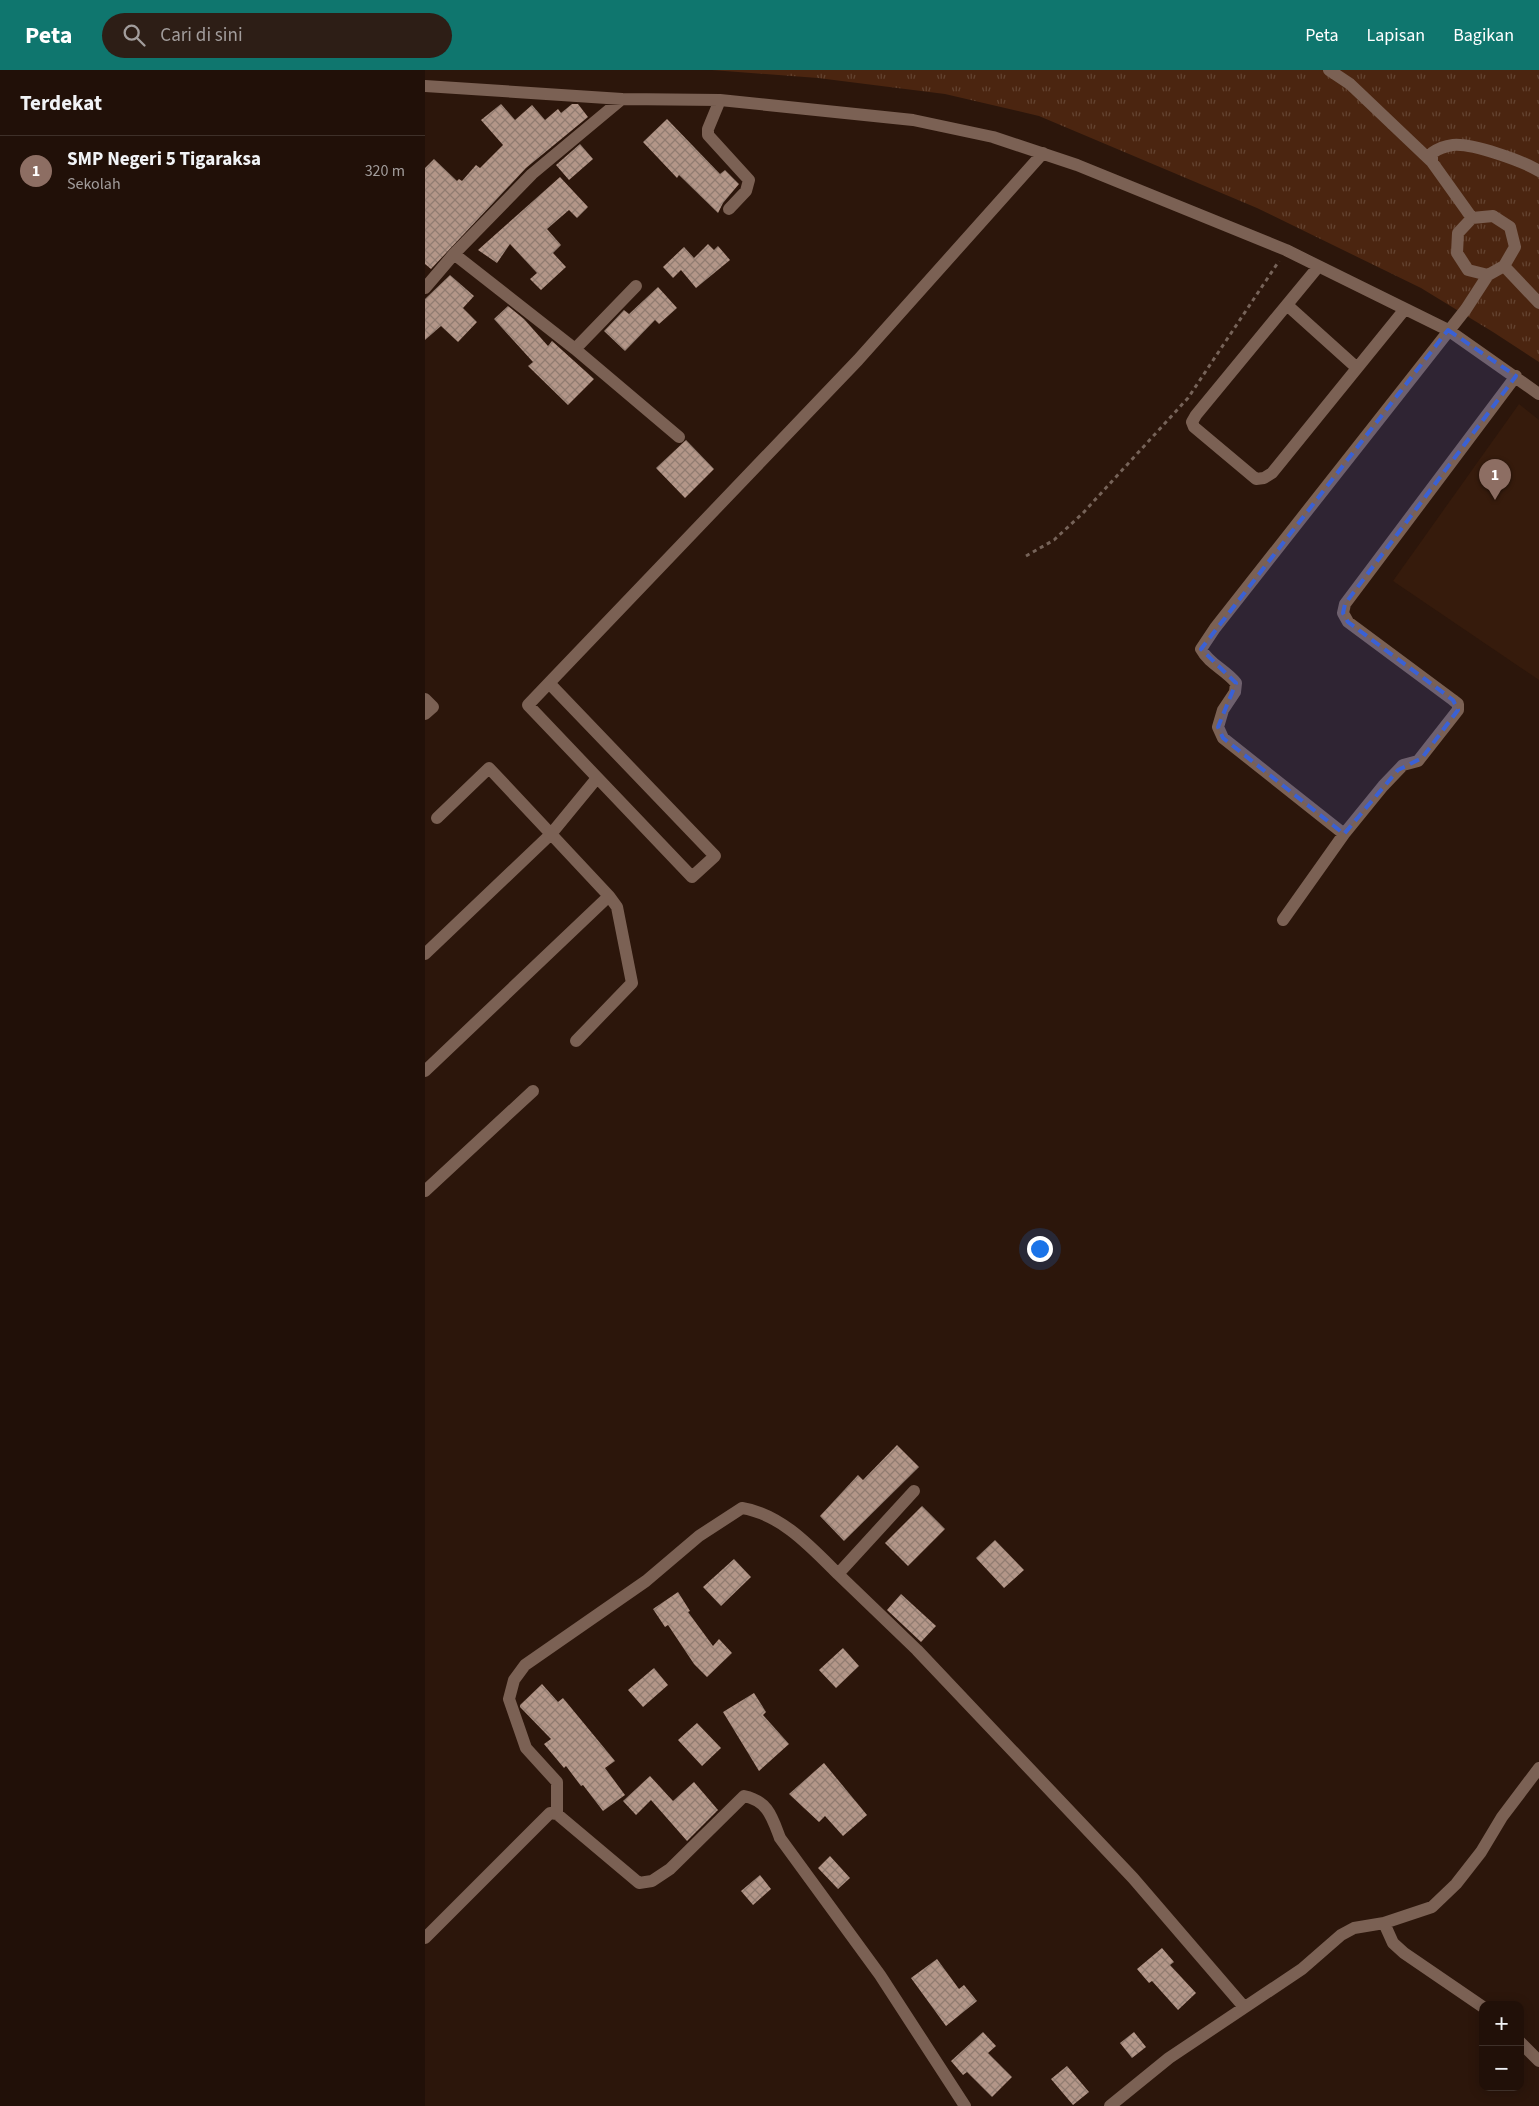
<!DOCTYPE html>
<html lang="id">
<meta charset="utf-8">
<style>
body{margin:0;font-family:"Source Sans 3",sans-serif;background:#2d1e16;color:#f1f3f6}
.controls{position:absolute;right:15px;bottom:15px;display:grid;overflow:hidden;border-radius:10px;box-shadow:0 2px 12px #0003}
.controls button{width:45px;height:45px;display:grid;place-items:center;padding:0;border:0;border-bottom:1px solid #3e3029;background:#211008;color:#f1f3f6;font:25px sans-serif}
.you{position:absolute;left:614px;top:1178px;width:18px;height:18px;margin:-12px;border:4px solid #fff;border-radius:50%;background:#1a73e8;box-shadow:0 0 0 8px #1a73e833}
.badge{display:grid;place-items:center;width:32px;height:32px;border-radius:50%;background:#0f766e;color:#fff;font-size:16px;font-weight:700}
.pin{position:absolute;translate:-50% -41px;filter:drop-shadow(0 1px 2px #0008)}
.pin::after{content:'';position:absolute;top:26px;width:18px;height:15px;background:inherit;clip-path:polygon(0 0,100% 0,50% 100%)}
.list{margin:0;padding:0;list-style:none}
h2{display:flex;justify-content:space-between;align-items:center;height:65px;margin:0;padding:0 20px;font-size:21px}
h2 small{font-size:16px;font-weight:400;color:#a29d9c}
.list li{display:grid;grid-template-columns:32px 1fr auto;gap:15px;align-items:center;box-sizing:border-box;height:70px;padding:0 20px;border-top:1px solid #3e3029}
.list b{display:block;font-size:19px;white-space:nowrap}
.list p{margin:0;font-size:16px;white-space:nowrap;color:#a29d9c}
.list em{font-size:16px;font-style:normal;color:#a29d9c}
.icon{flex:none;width:28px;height:28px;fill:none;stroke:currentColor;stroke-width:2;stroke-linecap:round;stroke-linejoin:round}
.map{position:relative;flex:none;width:1114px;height:2036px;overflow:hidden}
header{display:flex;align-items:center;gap:30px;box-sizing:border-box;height:70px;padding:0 25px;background:#0f766e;color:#fff}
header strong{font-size:24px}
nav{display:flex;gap:28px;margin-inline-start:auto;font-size:18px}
.search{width:350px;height:45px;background:#2d1e16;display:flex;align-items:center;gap:12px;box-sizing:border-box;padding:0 18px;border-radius:28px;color:#a29d9c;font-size:19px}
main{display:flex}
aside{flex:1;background:#211008}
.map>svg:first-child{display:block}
</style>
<header>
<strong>Peta</strong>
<div class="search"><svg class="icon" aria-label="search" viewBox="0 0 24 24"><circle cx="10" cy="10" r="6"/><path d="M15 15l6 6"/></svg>Cari di sini</div>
<nav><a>Peta</a><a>Lapisan</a><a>Bagikan</a></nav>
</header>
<main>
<aside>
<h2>Terdekat<small></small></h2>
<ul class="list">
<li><span class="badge" style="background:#8d6e63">1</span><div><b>SMP Negeri 5 Tigaraksa</b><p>Sekolah</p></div><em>320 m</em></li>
</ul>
</aside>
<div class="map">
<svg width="1114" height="2036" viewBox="0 0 1114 2036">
<defs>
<pattern id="grass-tufts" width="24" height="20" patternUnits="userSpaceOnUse" patternTransform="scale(1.25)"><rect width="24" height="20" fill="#4b2510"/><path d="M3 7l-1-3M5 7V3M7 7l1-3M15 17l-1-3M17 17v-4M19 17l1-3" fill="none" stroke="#644431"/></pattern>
<pattern id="building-cross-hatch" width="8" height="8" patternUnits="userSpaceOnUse" patternTransform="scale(1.25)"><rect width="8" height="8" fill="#b39688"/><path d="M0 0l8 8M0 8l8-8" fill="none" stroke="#917c71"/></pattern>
</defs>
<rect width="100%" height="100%" fill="#2c160b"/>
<path fill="#361b0c" d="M1094,334l20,16v260l-146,-99z"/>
<path fill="url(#grass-tufts)" d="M287,0h827v292l-46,-30 -72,-44 -164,-80 -218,-92 -94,-22 -127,-16z"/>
<path fill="url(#building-cross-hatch)" d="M76,34l14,16 17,-15 13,15 13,-11 3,4 11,-9h6l10,13 -62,51 -95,101 -6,-5v-96l9,-9 23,22 2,-2 3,2 14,-16 4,3 23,-23 -22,-25z
M242,49l53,55 5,-4 14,14 -16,19 -5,10 -39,-38 -2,3 -34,-36z
M155,74l13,15 -24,21 -13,-15z
M135,107l28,30 -11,11 -8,-8 -22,19 14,16 -8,8 13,14 -25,23 -11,-11 7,-6 -27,-29 -13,19 -19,-13z
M283,174l6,6 4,-4 12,14 -34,28 -15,-18 -8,8 -10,-11 21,-20 10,11z
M25,205l24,21 -11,12 14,14 -19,20 -17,-16 -16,14v-41z
M233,217l19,21 -18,16 -4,-4 -30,31 -21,-20 20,-21 5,4z
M83,236l16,13 24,27 4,-5 42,38 -26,26 -40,-39 5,-4 -39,-43z
M261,370l28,29 -29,29 -29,-30z
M472,1375l22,22 -75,74 -24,-25 38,-41 5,5z
M497,1436l23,23 -37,37 -23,-23z
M570,1470l29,30 -20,18 -28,-30z
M309,1489l17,18 -30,29 -18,-19z
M253,1522l12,19 -2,1 25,34 6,-7 13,14 -25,24 -13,-13 -26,-39 -3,2 -12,-18z
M476,1524l35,32 -15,16 -34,-32z
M418,1578l16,18 -23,22 -17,-18z
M229,1598l14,17 -25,22 -15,-17z
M117,1614l16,18 5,-4 52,63 -10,7 20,27 -22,16 -20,-26 -2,1 -15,-20 -2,2 -20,-24 7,-5 -31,-32v-2z
M329,1623l12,19 -3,3 26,29 -30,27 -36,-59z
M272,1653l24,25 -19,18 -24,-26z
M399,1693l43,52 -24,21 -18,-20 -6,6 -30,-28z
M225,1706l23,25 21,-19 24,28 -31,31 -36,-41 -15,15 -13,-14z
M405,1786l20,22 -12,11 -20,-21z
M335,1805l11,14 -18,16 -12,-14z
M737,1878l12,14 -4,3 26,28 -18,17 -26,-29 -3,2 -12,-14z
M512,1889l22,30 5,-4 13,16 -31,25 -35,-48z
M558,1962l13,14 -8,7 24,24 -20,20 -25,-25 -4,3 -12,-14z
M709,1962l12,15 -14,11 -12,-15z
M642,1996l22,26 -16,13 -22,-26z"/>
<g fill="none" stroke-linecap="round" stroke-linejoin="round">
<path stroke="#766359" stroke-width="3" stroke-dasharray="4 4" stroke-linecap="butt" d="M601,486l28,-16 29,-27 105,-115 91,-137"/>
<path stroke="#7b6154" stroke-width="12" d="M904,0l21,14 82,78
M0,16l197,13 98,1 193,20 80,17 84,28 209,85 162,80 91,64
M295,30l-12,29v6l41,45 -3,11 -17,18
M1068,146l17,11 5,20 -11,19 -16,9 -20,-5 -11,-17 1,-20 14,-15z
M1047,148l-40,-56v-9c7,-5 13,-7 21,-8 19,-2 70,16 86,26
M29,184l121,95 104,88
M1079,196l35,37
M893,197l-122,148 -4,7 2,5 62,52 8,-1 8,-5 133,-164
M0,218l29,-34 78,-80 90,-75
M862,235l70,63
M150,279l61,-63
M124,613l309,-323 185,-207
M124,613l166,173 -23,21 -164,-172z
M0,629l8,8 -8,7
M919,764l-121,-96 -5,-11 5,-17 12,-18 1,-9c-10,-13 -27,-19 -35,-34l14,-21 251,-319 22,-34
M858,850l61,-86 39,-48 20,-21 15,-4 40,-51v-6l-5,-4 -105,-78 -5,-9 2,-9 171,-228
M0,884l126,-120 -62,-66 -52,50
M151,971l56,-58 -15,-76 -8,-11
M0,1001l184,-175 -58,-62 46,-56
M0,1121l108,-100
M489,1421l-76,83 79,76 216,228 111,129
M132,1744v-32l-31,-34 -17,-49 5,-19 11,-15 121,-84 53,-45 43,-28c39,6 69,39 96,66
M959,1853l9,20 11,10 79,54
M0,1868l125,-125 7,1 82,69 13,-2 18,-12 74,-73c24,5 28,21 36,42l100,137 85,131
M1095,1972l19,19
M685,2036l59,-48 133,-89 39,-34 13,-7 30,-5 48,-16 24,-23 25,-32 21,-35 37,-49"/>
</g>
<path fill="#3a61d5" fill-opacity="0.2" stroke="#3a61d5" stroke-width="4" stroke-dasharray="10 6" stroke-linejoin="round" d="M1023,260l68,46 -171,228 -2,9 5,9 105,78 5,10 -36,48 -24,12 -54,64 -121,-96 -5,-11 18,-44 -35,-34z"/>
</svg>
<div class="controls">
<button>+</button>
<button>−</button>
</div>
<div class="you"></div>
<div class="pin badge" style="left:1070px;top:430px;background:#8d6e63">1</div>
</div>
</main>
